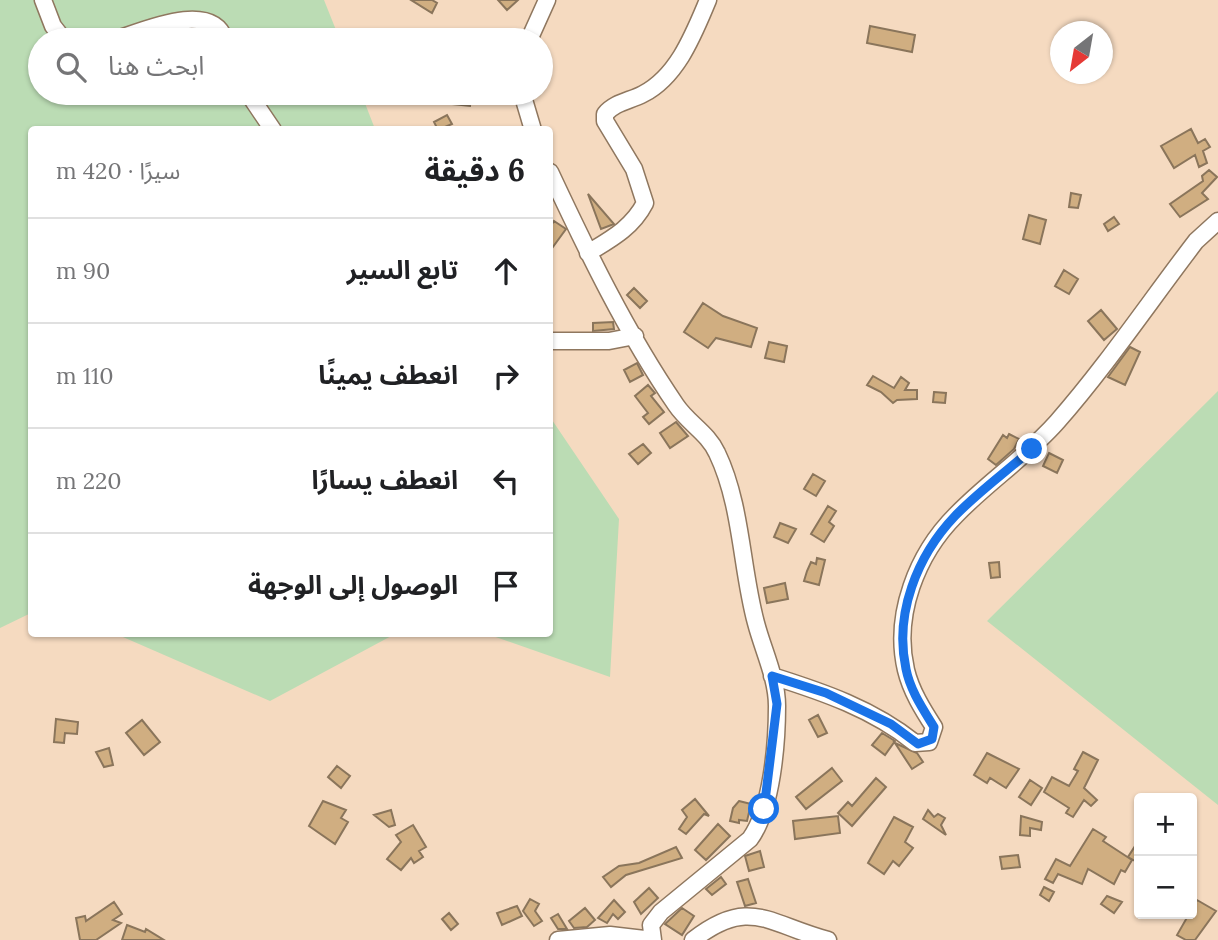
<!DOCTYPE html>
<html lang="ar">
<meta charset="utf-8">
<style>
body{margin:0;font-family:Lora,"Noto Sans Arabic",serif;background:#f2f2f2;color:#202124;direction:rtl}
.controls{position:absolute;right:21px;bottom:21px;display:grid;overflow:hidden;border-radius:7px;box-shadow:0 2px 5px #0004}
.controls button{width:63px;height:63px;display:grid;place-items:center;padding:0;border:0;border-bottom:2px solid #e0e0e0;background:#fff;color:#202124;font:35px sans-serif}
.compass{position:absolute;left:1050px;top:21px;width:63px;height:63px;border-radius:50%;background:#fff;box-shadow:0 2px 5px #0004;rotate:211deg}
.stop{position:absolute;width:21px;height:21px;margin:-16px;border:5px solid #1a73e8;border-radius:50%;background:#fff}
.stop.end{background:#1a73e8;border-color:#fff;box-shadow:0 2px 7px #0008}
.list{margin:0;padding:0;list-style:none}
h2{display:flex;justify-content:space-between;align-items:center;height:91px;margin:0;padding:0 28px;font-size:30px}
h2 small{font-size:23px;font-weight:400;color:#757577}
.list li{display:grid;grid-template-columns:46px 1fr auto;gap:21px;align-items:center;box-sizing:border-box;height:105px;padding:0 28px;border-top:2px solid #e0e0e0}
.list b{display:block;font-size:26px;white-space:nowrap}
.list em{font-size:23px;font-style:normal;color:#757577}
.icon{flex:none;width:38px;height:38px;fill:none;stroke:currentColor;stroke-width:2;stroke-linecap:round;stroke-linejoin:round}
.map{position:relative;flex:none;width:1218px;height:940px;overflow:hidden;direction:ltr}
.search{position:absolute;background:#fff;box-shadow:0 2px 5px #0004;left:28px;top:28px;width:525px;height:77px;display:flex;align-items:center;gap:18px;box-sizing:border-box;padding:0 24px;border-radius:38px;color:#757577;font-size:26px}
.panel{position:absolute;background:#fff;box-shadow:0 2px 5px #0004;left:28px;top:126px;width:525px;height:511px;border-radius:7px;direction:rtl}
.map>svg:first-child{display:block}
</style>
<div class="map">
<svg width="1218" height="940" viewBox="0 0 1218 940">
<rect width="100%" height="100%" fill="#f5dac0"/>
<path fill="#bbdcb4" d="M0,0h324l16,40h-300v53h321l14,36 -343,1 -1,483 -31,15z
M1218,391v414l-231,-184z
M550,417l69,102 -9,158 -123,-43h63z
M116,634h279l-125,67z"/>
<path fill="#d0ae81" stroke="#8a755b" stroke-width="2" d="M411,0h21l5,3 -5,10z
M498,0h20l-11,10z
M870,26l45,9 -3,17 -45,-9z
M454,93h17l-1,13 -17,-2z
M447,115l5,9 -14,6 -4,-8z
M1191,129l7,14 7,-4 5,8 -7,4 4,12 -8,4 -4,-12 -21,13 -13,-22z
M1209,170l8,7 -15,16 6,6 -28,18 -10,-13 33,-23 -1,-5z
M1071,193l10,2 -3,13 -9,-1z
M588,194l26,30 -13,5z
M1029,215l17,5 -6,24 -17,-5z
M1114,217l5,7 -11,7 -4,-7z
M554,221l12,8 -16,22v-24z
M1064,270l14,9 -9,15 -14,-8z
M634,288l13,13 -7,7 -13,-13z
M703,303l20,13 34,12 -6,19 -35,-9 -8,10 -24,-16z
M1101,310l16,19 -13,11 -16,-19z
M613,322l1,7 -21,2v-8z
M769,342l18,4 -3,16 -19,-4z
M1130,347l10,5 -15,33 -17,-8z
M637,363l6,12 -13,7 -6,-12z
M873,376l21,12 7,-11 8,6 -4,7h12v9l-20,1 -4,3 -12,-11 -14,-7z
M648,385l7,8 -4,3 13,16 -15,12 -6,-7 5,-4 -13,-17z
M934,392l12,1 -1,10 -12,-1z
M676,422l12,14 -18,12 -10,-15z
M1009,434l10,5 -5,10 -18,16 -8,-6 15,-24 4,3z
M643,444l8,9 -13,11 -9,-10z
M1049,453l14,7 -6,13 -14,-7z
M813,474l12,7 -9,15 -12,-7z
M828,506l8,5 -7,11 5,4 -10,16 -13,-8z
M780,523l16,6 -8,14 -14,-6z
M817,558l8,2 -6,25 -15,-4 3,-10 4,-9 5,2z
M999,562l1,15 -9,1 -2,-15z
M785,583l3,16 -21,4 -3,-15z
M818,715l9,18 -9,4 -9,-17z
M56,719l22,3 -1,12 -12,-1 -1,10 -10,-1z
M142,720l18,22 -16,13 -18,-22z
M882,733l13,8 -10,14 -13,-10z
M895,743l22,10 6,9 -11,7z
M109,748l4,17 -9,2 -8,-15z
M1083,752l15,8 -14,28 13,12 -6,6 -7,-6 -11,17 -7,-4 3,-5 -25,-16 8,-15 17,9 9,-15 -4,-2z
M987,753l32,16 -13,19 -16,-10 -3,5 -13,-8z
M337,766l13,10 -9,12 -13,-11z
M832,768l10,13 -36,28 -10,-12z
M876,778l10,9 -34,39 -14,-13 10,-11 4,4z
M1030,780l12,8 -11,17 -12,-8z
M695,799l14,17 -5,-2 -18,20 -7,-5 8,-12 -5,-7z
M323,801l23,9 -5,8 7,4 -13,22 -26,-18z
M739,801l12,3 -4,17 -8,-1v3l-9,-2 3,-13z
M391,810l4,15 -6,2 -15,-12z
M928,810l6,7 4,-3 7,4 -4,7 5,10 -23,-16z
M838,816l2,17 -45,6 -2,-18z
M1021,816l21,6 -1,8 -11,-2v8l-10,-1z
M894,817l19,10 -8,15 8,6 -14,18 -6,-5 -9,13 -16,-11z
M718,824l12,12 -24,24 -11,-10z
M413,825l13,22 -7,4 4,6 -9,6 -3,-5 -10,12 -14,-11 14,-17 -5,-7z
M1093,829l13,8 -3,4 29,19 -7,12 -4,-2 -7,14 -26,-15 -6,15 -24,-10 -5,9 -8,-4 11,-20 14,7z
M1139,840v15l-4,6 -7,-4z
M676,847l6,11 -56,17 -15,12 -8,-10 16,-11 20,-3z
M760,851l4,16 -15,4 -4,-15z
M1018,855l2,12 -18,2 -2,-12z
M721,877l5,7 -14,11 -6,-6z
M748,879l8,24 -11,3 -8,-24z
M1044,887l10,5 -5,9 -9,-6z
M649,888l9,10 -17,16 -7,-12z
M1107,896l15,6 -8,11 -13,-9z
M530,899l9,5 -4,7 7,10 -8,5 -11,-15z
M614,900l11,12 -7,7 -5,-5 -6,9 -9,-5z
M1197,900l19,11 -21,29h-9l-9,-5z
M114,902l8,12 -9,6 8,3 -25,17h-16l-4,-22 9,-2 1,5z
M517,906l5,10 -20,9 -5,-12z
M585,908l10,12 -8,7 -13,1 -5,-7z
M682,908l12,8 -12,19 -17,-11z
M449,913l9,11 -7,6 -9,-11z
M558,914l9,15h-9l-7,-11z
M127,925l18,7 1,-3 18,11h-42z"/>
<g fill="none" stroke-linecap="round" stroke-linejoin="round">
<defs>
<path id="minor" d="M43,0l10,26 11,14
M115,40c30,-10 97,-40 110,0
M529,40l18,-40
M248,93l25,37
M522,93l11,37
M550,172c37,79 76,160 126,233 12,18 32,28 41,48 25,52 24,115 39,170 7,27 21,55 21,83 0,37 -5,103 -27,133l-89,73 -10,13 2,15
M588,253c23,-14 44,-25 57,-50l-11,-34 -29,-48v-7c10,-12 25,-13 38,-20 35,-18 51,-61 65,-94
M550,341h59l26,-5
M772,676c51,16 101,33 143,67l14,-1 5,-15c-11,-17 -23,-36 -28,-57 -13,-55 11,-116 50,-155 32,-33 70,-58 101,-93 50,-57 93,-121 139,-181l22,-20
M558,940l52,-5 43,5
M693,940c56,-44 75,-16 135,0"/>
</defs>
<use href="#minor" stroke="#8f775f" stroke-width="19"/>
<use href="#minor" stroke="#fff" stroke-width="16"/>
</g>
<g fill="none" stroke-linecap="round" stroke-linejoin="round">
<path stroke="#1a73e8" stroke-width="9" d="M764,809l13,-105 -5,-28 54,17 65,31 27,20 14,-5 2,-12c-11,-18 -24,-37 -28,-58 -12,-55 11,-113 49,-153 23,-24 52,-45 77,-67"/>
</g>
</svg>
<div class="controls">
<button>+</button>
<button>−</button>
</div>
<svg class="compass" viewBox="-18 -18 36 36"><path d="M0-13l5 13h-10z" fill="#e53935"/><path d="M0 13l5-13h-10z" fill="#757577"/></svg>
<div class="stop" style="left:764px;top:809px"></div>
<div class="stop end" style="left:1032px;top:449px"></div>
<div class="search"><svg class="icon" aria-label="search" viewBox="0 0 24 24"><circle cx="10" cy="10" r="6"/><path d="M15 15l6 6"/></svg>ابحث هنا</div>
<section class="panel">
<h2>6 دقيقة<small>سيرًا · 420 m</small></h2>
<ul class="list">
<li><svg class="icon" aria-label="ahead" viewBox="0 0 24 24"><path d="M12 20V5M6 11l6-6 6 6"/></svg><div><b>تابع السير</b></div><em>90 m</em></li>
<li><svg class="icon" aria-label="right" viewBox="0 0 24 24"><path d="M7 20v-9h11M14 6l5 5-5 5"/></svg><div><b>انعطف يمينًا</b></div><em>110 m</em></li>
<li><svg class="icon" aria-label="left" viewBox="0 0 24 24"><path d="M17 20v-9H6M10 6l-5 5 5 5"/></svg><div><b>انعطف يسارًا</b></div><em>220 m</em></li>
<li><svg class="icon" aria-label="arrive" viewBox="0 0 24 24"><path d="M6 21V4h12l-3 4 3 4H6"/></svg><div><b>الوصول إلى الوجهة</b></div></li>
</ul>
</section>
</div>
